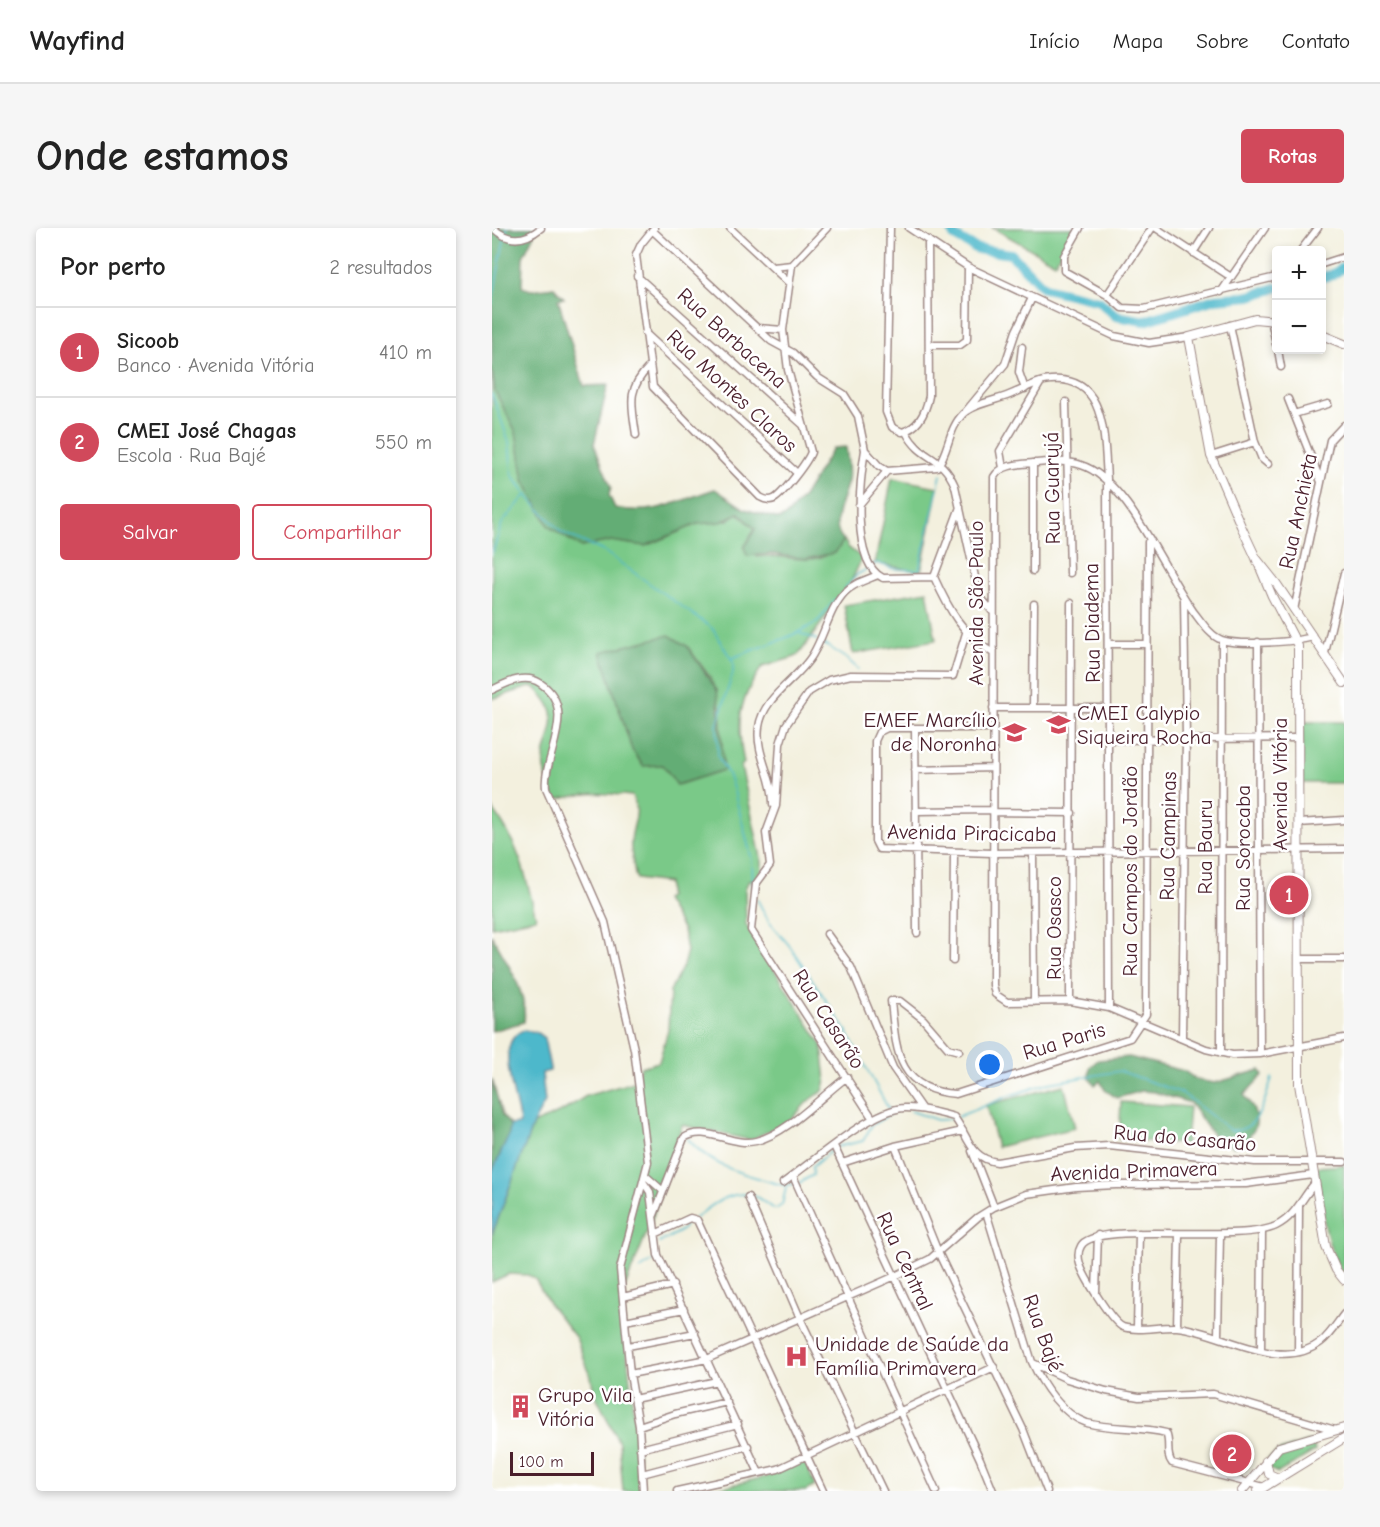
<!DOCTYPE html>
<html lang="pt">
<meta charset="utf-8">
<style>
body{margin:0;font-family:"Comic Neue",sans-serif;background:#f6f6f6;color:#222}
.controls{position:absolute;right:18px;top:18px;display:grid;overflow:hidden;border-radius:6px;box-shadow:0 3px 9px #0003}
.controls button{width:54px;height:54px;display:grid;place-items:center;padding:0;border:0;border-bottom:2px solid #e0e0e0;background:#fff;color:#222;font:30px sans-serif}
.scale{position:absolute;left:18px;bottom:15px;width:84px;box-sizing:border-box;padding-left:6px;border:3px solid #4a1f2b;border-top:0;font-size:16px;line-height:21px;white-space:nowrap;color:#4a1f2b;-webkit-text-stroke:4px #fff;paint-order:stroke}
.you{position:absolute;left:498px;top:837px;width:21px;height:21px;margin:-15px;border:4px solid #fff;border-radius:50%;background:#1a73e8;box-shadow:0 0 0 9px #1a73e833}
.badge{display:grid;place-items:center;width:39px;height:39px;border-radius:50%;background:#d1495b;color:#fff;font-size:20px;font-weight:700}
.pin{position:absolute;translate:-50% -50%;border:3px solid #fff;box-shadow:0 2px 6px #0006}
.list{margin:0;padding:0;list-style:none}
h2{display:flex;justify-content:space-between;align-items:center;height:78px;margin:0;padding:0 24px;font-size:26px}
h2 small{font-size:20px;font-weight:400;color:#767676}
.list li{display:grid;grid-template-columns:39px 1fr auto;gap:18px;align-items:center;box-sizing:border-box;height:90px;padding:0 24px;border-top:2px solid #e0e0e0}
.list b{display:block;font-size:22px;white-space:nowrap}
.list p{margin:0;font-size:20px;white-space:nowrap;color:#767676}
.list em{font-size:20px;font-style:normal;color:#767676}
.actions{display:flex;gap:12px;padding:18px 24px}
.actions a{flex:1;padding:14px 0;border:2px solid #d1495b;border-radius:6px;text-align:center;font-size:21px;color:#d1495b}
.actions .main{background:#d1495b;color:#fff}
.map{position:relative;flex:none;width:852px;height:1263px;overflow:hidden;border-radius:6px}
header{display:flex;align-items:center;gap:36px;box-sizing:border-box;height:84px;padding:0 30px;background:#fff;border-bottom:2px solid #e0e0e0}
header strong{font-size:28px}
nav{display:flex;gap:33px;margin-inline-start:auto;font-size:21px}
.intro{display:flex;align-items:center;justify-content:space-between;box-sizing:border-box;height:144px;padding:0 36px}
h1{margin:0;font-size:42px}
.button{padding:15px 27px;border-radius:6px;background:#d1495b;color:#fff;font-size:21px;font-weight:700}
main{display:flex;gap:36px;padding:0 36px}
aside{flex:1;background:#fff;border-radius:6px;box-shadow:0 3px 9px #0003}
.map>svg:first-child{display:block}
</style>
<header>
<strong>Wayfind</strong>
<nav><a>Início</a><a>Mapa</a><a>Sobre</a><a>Contato</a></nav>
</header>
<div class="intro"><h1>Onde estamos</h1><a class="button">Rotas</a></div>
<main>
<aside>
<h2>Por perto<small>2 resultados</small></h2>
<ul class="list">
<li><span class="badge">1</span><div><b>Sicoob</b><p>Banco · Avenida Vitória</p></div><em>410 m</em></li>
<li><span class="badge">2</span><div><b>CMEI José Chagas</b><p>Escola · Rua Bajé</p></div><em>550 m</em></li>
</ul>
<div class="actions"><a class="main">Salvar</a><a>Compartilhar</a></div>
</aside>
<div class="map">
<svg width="852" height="1263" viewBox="0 0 852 1263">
<rect width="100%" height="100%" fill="#fff"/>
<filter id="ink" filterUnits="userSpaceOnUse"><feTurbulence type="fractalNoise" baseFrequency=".0167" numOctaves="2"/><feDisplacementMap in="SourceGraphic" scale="12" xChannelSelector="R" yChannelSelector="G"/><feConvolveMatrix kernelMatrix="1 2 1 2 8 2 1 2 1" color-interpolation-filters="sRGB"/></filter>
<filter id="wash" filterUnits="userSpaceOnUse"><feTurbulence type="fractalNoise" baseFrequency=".008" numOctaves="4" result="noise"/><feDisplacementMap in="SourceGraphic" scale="24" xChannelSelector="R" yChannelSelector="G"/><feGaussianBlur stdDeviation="1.35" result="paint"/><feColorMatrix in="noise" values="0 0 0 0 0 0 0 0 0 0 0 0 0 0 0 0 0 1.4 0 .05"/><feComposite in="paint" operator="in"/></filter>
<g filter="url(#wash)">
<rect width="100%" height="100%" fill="#f3f0de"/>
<path fill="#7ac988" stroke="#62745a" stroke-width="1.5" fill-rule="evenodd" d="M501,0h81l-19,35z
M0,140l3,23 21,41 8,48 25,47 32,20 30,-6 34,5 52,-22 31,-4 10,-7 17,16 1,28c33,-5 65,16 88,-17l4,7 14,11 -11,24 -51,71 -5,4 -33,10c-24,35 -26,55 -18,96l-3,3 21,96v9l-5,9h-8l-4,9 1,36 76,120 4,36 -3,10 -16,11 -17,19 -40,19 -68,-15 -31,97 -30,75 21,194h-19l-4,-48 -25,-51 -3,-15 -15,-39 -26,-33 -15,-26 -7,-4 -19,-1 -17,8v-47l41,-111 30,-13 23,-15 48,-14 7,-15 18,-5 9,-32 2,-39 13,-25 4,-15 -4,-21 -18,-30 3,-4v-13l-31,-4 -2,-4c-1,-11 -5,-22 -4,-33 1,-19 11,-28 1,-46 -33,-4 -45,-4 -76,4 -8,-10 -14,-37 -11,-49 9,-31 15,-41 -12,-65l-41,13zM195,418l23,31 10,29 3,64 -60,-5 -29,-15z
M400,250l46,9 -17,85 -46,-9z
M435,363l9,49 -83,14 -9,-49z
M810,494h42v61h-42z
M0,580c27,36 34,67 44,110l-44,9z
M572,857l11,43 -78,19 -11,-42z
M629,874l68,5 -3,37 -67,-5z
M852,937v112c-21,-34 -22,-72 -27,-110z
M818,1213l4,5 1,5 -37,22 -9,-4 -1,-10 9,-7z
M313,1233l10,25 -10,5h-99l59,-14z"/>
<path fill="#63ad74" stroke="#566650" stroke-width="1.5" d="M0,0h45l-14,29 -1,30 9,3 23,-3 10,11 -6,1 26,87 24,-1 -14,59 17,43 -2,8 6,13c43,8 61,-7 100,-19l30,20 34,10 7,-3 17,-19 30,-49 13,-1c1,10 4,24 2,34 -4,17 -20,45 -4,59l-9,13 -29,6 -33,-5 -26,2 -3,-9 11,-18 -16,-16 -18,9 -24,2 -52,22 -34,-5 -30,6 -32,-20 -25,-47 -8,-48 -21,-41 -3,-23z
M177,407l18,11 30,44 7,80 -47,15 -14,-20 -20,1 -11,-16 -31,-98z
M0,708c14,25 36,56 32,86l-32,9z
M637,829l55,14 13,9 18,3 45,-13 3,5 -19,20c18,22 17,38 -10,52l-20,-10 -24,-34 -36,-11 -12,-1 -25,7 -12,-8 -5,-9 -5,4 -6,-8 1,-10 8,-7z
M0,851l10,36 8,10 -1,10 -17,37z"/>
<path fill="#4eb8cb" stroke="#4c6c7b" stroke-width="1.5" d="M32,802l12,2 8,6 6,30v3l-8,2 3,29 -12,22 -41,111v-63l17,-37 1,-10 10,-1c-3,-25 -28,-83 4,-94z"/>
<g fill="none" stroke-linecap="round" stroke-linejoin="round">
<path stroke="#4eb8cb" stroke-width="1.5" d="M13,7l2,-7
M0,76l12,-64
M0,166l17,48 3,33 20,26 29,31 44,20 107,76 21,34v10l-16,53 1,32 10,17 6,17 18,69 1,29
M0,327l10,-32 24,-28
M381,337l4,-2 17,6 25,1 22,-95
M353,360l13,-14 11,-6
M307,405l18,7
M329,414l25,16 12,11
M240,430c27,-11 58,-19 83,-35 10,-6 12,-18 22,-25
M265,671l12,23 20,23 57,85 43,80
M419,883l26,9 16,-1
M465,889l54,-22 38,-12 71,-12 62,22 48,37c29,4 35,-32 42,-52
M196,911c20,23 41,31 70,39 14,4 22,9 36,6
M344,919l27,-6 9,-16 18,-11
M307,955l14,-8 -1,-8 20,-17
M203,990c17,-13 38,-31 61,-21 7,3 12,10 20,12l6,-4 4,-17
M167,1015l23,-13 4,-7
M147,1042l18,-12"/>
<path stroke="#4eb8cb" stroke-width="10" d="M459,0l3,8 23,13 34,5 33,34 55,13 17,15 29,5 70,-22 35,-3 26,-8
M830,49l10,-2 12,-8"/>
</g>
</g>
<g filter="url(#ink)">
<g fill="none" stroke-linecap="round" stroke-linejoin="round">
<defs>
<path id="minor" d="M1,0c16,15 32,13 48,0
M162,0l-13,16 -5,11 17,132 107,110c5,3 9,4 14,2 9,-5 34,-38 37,-47l-23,-82 -5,-40 9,-65 35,-37
M238,0l59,55
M398,0l-4,184 6,15 10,5c17,-4 24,-21 27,-36l-1,-156
M417,0l59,39 146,69 35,7 40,-6
M588,0l-16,28v15l43,24 15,13 22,1 132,-32
M664,0l75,49
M160,2l119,111 22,12 24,24 27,17 14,22 7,34 14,16 8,5 50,-4c12,-15 11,-38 26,-53 11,-11 37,-14 51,-21 10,-4 20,-10 30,-12 63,-11 60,55 63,98l2,529
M809,22l17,-22
M701,25l16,-25
M830,36l22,-7
M281,39l19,-2
M145,48l166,149
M729,64l44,-64
M615,67l45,-67
M779,91l5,25
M738,97l25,117 7,17 6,5
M266,100l25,2
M153,105l152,140
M437,117h31l7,-5 1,-73
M530,119l-3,25 6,17
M786,122l3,17
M796,171l33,83
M574,174l4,171
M474,183l39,-47 11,-33 16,-33
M802,186l34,-10
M414,204c16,30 35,21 49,54l22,100 4,12 12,14
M144,207c-4,-30 -10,-45 13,-68
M373,222c-5,30 -15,112 18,128l51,-1
M719,228l44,-14
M511,240l-3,-17 41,-69
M367,277l28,-34
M541,343v-108
M442,349c15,33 28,57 59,76
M442,349l26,-70
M802,382l36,-170 14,-15
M821,409c-18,5 -73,9 -91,3 -12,-4 -21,-19 -29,-29 -29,-40 -66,-132 -112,-146 -14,-5 -32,-3 -46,-2 -14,1 -34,1 -41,14l-1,508 2,9 12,8 63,-1 39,7 97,41 26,6 28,-1 84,-16
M766,414l2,412
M617,416h38
M833,425l19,-80
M0,462c14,-7 33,-17 48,-7 40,26 2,75 6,105l59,134 29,127 14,113 -28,107 10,105 9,52 4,65
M501,480h116
M541,480l1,-104
M423,500l2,205
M501,500h-106l-8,4 -4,9v100l4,8 113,4 352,-4
M618,512l188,-2
M423,542l78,-2
M281,576c1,-26 -18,-50 -14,-77 4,-31 40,-48 54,-73 12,-20 16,-45 32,-62 9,-9 21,-12 33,-17
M424,583l77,-1
M501,584l79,1
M807,595l45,-3
M541,625l1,149
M335,706l24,33 42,101 28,40
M807,731h45
M461,733l1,-108
M578,773l1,-398
M690,809l4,-298 -2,-141
M467,823l-11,-3 -25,-29 -23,-18h-9c5,48 5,89 65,93l174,-56 16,-24 2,-472
M729,825l1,-413
M381,891l-122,-189 5,-46 14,-19 -4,-32 10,-27 4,-62 6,-19 23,-33 20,-12 22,-5 102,1 13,-43
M342,918l146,313 13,32
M403,918l43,106 85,177 24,62
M480,923l22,56
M350,935l53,-17 68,-15
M154,948l17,15
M301,948l143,315
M152,955l6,9 8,63 101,218
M291,955c28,-20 89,-74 121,-75 17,-1 34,5 50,9 14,18 16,42 43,45l78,-14 34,-2 146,16h89
M823,955c-13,15 -20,34 -39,43 -38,18 -181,-6 -195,20 -3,5 -3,12 -1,18 3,11 32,59 43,63 16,5 37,-1 54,0 45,4 102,47 144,15 9,-7 16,-19 23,-28
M256,969l52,121 83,173
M494,984l46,150c10,22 30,53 55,61 25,7 53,3 79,10 5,10 -1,21 6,30l92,24
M162,987l30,-77c21,-14 48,9 72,3 32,-8 63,-43 91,-64
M163,1006l35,-16 7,2 126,271
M604,1064l2,-57
M131,1069l50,-12
M133,1093l59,-12
M685,1099l2,-93
M645,1100l2,-95
M726,1108l2,-101
M136,1118l67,-13
M769,1122l1,-119
M806,1124l1,-146
M541,1135l34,16 39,12 33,6 74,-3 122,36
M138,1146l77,-15 186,-82 37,-18 48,-42 16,-10 32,-13 50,-7 40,-2 130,-1 67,-9
M142,1171l83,-18
M147,1198l36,-12 52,-12
M148,1221l98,-25
M150,1246l106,-28
M185,1263l101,-22 216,-102"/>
<path id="tertiary" d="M784,93l-21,-2 -66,18 22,119 30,70 15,32 20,25 68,100
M830,107l22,9
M764,330l16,38 26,50 1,438 27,163 10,23 8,10
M774,1233l3,13 9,4
M750,1263l37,-44 65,-19
M766,1263l86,-53"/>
</defs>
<use href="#minor" stroke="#9e8884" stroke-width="9"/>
<use href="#tertiary" stroke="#9e8884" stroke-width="10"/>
<use href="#minor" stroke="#fff" stroke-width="6"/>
<use href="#tertiary" stroke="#fff" stroke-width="8"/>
</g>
</g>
<defs>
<symbol id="school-bare" viewBox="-9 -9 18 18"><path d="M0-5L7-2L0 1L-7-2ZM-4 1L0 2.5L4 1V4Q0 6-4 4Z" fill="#d1495b" stroke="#fff" stroke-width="2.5" paint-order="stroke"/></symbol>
<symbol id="hospital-bare" viewBox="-9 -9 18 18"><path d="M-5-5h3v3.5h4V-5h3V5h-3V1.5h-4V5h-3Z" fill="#d1495b" stroke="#fff" stroke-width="2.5" paint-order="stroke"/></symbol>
<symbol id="building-bare" viewBox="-9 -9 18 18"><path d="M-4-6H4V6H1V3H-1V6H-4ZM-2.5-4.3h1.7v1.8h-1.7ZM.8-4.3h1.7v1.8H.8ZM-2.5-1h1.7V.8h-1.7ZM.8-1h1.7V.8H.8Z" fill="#d1495b" stroke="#fff" stroke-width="2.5" paint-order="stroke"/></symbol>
</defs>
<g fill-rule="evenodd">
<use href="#school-bare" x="550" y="480" width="33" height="33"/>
<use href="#school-bare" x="506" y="488" width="33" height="33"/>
<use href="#hospital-bare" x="288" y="1112" width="33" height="33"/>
<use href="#building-bare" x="12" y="1162" width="33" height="33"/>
</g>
<g text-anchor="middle" stroke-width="5" stroke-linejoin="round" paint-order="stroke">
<g font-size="21" fill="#4a1f2b" stroke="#fff">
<text transform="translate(240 110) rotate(42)" y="7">Rua Barbacena</text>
<text transform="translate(240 163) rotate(43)" y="7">Rua Montes Claros</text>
<text transform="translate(560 260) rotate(-91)" y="7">Rua Guarujá</text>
<text transform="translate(806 283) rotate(-78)" y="7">Rua Anchieta</text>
<text transform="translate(484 375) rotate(-90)" y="7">Avenida São Paulo</text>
<text transform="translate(600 395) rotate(-91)" y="7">Rua Diadema</text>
<text transform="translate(788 556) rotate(-90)" y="7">Avenida Vitória</text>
<text transform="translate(480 605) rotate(1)" y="7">Avenida Piracicaba</text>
<text transform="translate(676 608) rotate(-89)" y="7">Rua Campinas</text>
<text transform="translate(713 619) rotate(-90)" y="7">Rua Bauru</text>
<text transform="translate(751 620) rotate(-90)" y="7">Rua Sorocaba</text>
<text transform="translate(638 643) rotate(-90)" y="7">Rua Campos do Jordão</text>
<text transform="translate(562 700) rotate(-90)" y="7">Rua Osasco</text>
<text transform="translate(337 791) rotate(57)" y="7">Rua Casarão</text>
<text transform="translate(572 813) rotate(-17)" y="7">Rua Paris</text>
<text transform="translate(693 910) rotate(5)" y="7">Rua do Casarão</text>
<text transform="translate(642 943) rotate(-2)" y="7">Avenida Primavera</text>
<text transform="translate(413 1033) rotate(65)" y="7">Rua Central</text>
<text transform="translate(551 1105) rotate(70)" y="7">Rua Bajé</text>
</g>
<g font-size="21" fill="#4a1f2b" stroke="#fff" text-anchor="start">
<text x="585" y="492">CMEI Calypio<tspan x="585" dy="24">Siqueira Rocha</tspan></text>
<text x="505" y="499" text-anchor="end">EMEF Marcílio<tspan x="505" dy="24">de Noronha</tspan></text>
<text x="323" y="1123">Unidade de Saúde da<tspan x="323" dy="24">Família Primavera</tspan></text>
<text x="46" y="1174">Grupo Vila<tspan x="46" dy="24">Vitória</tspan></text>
</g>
</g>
</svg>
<div class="controls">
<button>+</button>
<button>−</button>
</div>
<div class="scale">100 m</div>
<div class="you"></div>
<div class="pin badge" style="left:797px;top:667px">1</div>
<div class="pin badge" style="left:740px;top:1226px">2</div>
</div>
</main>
